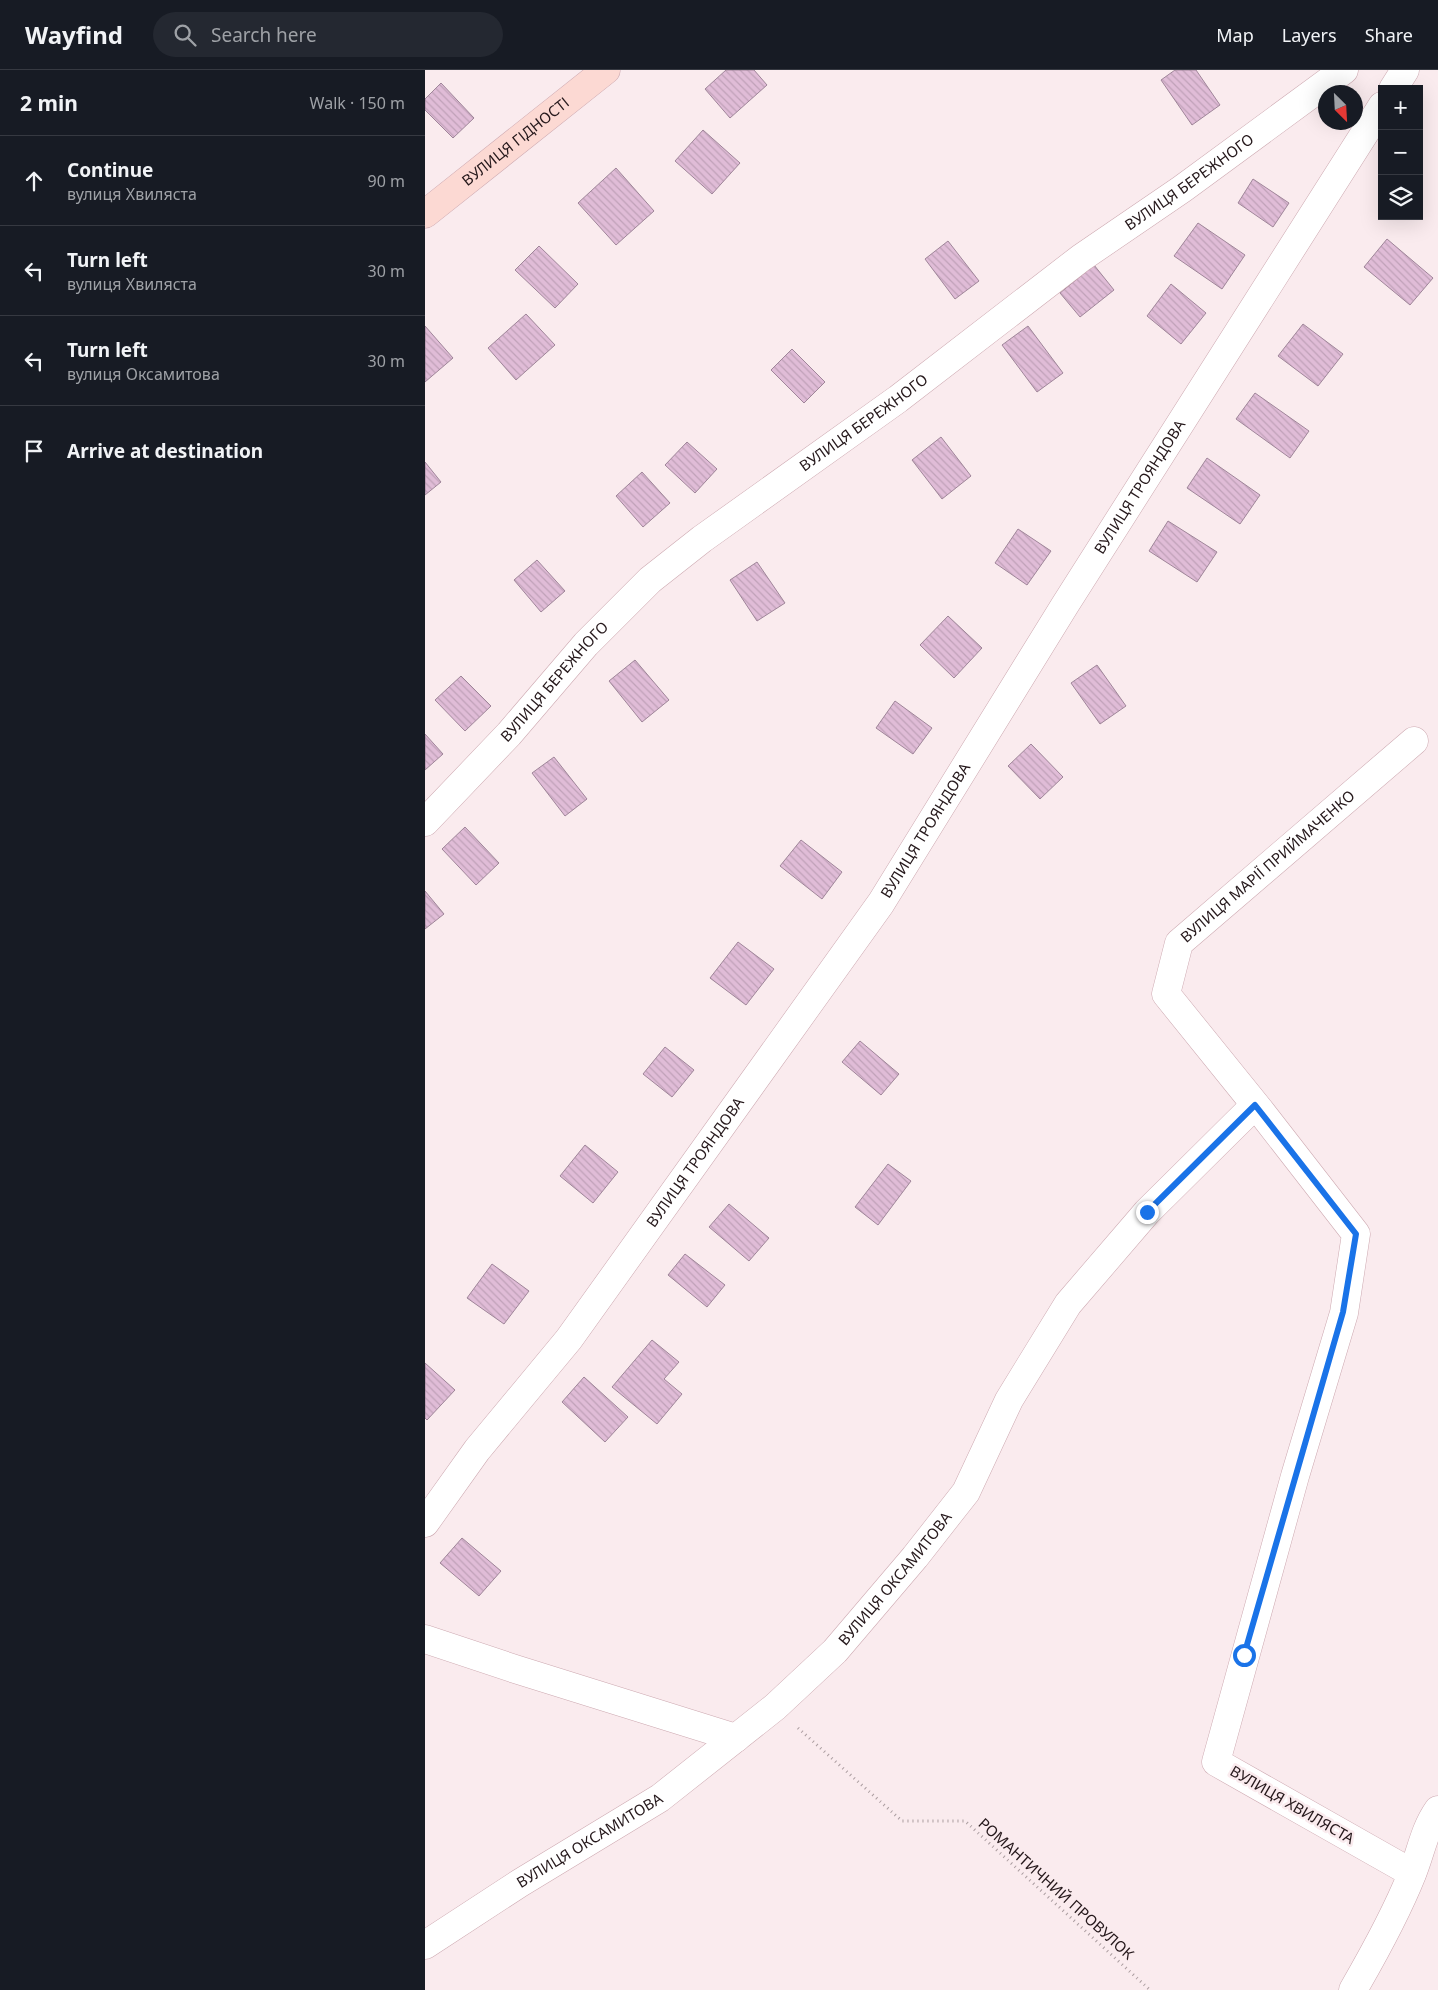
<!DOCTYPE html>
<meta charset="utf-8">
<style>
body{margin:0;font-family:"Noto Sans",sans-serif;background:#242831;color:#f1f3f6}
.controls{position:absolute;right:15px;top:15px;display:grid;overflow:hidden;border-radius:0px;box-shadow:0 5px 20px #0002}
.controls button{width:45px;height:45px;display:grid;place-items:center;padding:0;border:0;border-bottom:1px solid #363941;background:#171b24;color:#f1f3f6;font:25px sans-serif}
.compass{position:absolute;left:893px;top:15px;width:45px;height:45px;border-radius:50%;background:#171b24;box-shadow:0 5px 20px #0002;rotate:156deg}
.stop{position:absolute;width:15px;height:15px;margin:-11px;border:4px solid #1a73e8;border-radius:50%;background:#fff}
.stop.end{background:#1a73e8;border-color:#fff;box-shadow:0 1px 5px #0008}
.list{margin:0;padding:0;list-style:none}
h2{display:flex;justify-content:space-between;align-items:center;height:65px;margin:0;padding:0 20px;font-size:21px}
h2 small{font-size:16px;font-weight:400;color:#9ea1a6}
.list li{display:grid;grid-template-columns:32px 1fr auto;gap:15px;align-items:center;box-sizing:border-box;height:90px;padding:0 20px;border-top:1px solid #363941}
.list b{display:block;font-size:19px;white-space:nowrap}
.list p{margin:0;font-size:16px;white-space:nowrap;color:#9ea1a6}
.list em{font-size:16px;font-style:normal;color:#9ea1a6}
.icon{flex:none;width:28px;height:28px;fill:none;stroke:currentColor;stroke-width:2;stroke-linecap:round;stroke-linejoin:round}
.map{position:relative;flex:none;width:1013px;height:1920px;overflow:hidden}
header{display:flex;align-items:center;gap:30px;box-sizing:border-box;height:70px;padding:0 25px;background:#171b24;border-bottom:1px solid #363941}
header strong{font-size:24px}
nav{display:flex;gap:28px;margin-inline-start:auto;font-size:18px}
.search{width:350px;height:45px;background:#242831;display:flex;align-items:center;gap:12px;box-sizing:border-box;padding:0 18px;border-radius:28px;color:#9ea1a6;font-size:19px}
main{display:flex}
aside{flex:1;background:#171b24}
.map>svg:first-child{display:block}
</style>
<header>
<strong>Wayfind</strong>
<div class="search"><svg class="icon" aria-label="search" viewBox="0 0 24 24"><circle cx="10" cy="10" r="6"/><path d="M15 15l6 6"/></svg>Search here</div>
<nav><a>Map</a><a>Layers</a><a>Share</a></nav>
</header>
<main>
<aside>
<h2>2 min<small>Walk · 150 m</small></h2>
<ul class="list">
<li><svg class="icon" aria-label="ahead" viewBox="0 0 24 24"><path d="M12 20V5M6 11l6-6 6 6"/></svg><div><b>Continue</b><p>вулиця Хвиляста</p></div><em>90 m</em></li>
<li><svg class="icon" aria-label="left" viewBox="0 0 24 24"><path d="M17 20v-9H6M10 6l-5 5 5 5"/></svg><div><b>Turn left</b><p>вулиця Хвиляста</p></div><em>30 m</em></li>
<li><svg class="icon" aria-label="left" viewBox="0 0 24 24"><path d="M17 20v-9H6M10 6l-5 5 5 5"/></svg><div><b>Turn left</b><p>вулиця Оксамитова</p></div><em>30 m</em></li>
<li><svg class="icon" aria-label="arrive" viewBox="0 0 24 24"><path d="M6 21V4h12l-3 4 3 4H6"/></svg><div><b>Arrive at destination</b></div></li>
</ul>
</aside>
<div class="map">
<svg width="1013" height="1920" viewBox="0 0 1013 1920">
<defs>
<pattern id="building-back-hatch" width="6" height="6" patternUnits="userSpaceOnUse" patternTransform="scale(1.25)"><rect width="6" height="6" fill="#e0bcd7"/><path d="M-1 5l2 2M0 0l6 6M5-1l2 2" fill="none" stroke="#c0a1b8"/></pattern>
</defs>
<rect width="100%" height="100%" fill="#faebee"/>
<path fill="url(#building-back-hatch)" stroke="#9f8599" d="M301,0h28l13,15 -37,33 -25,-29z
M750,0h21l24,35 -28,20 -31,-45z
M16,13l33,35 -21,20 -28,-28v-11z
M278,60l37,33 -28,31 -37,-33z
M191,98l38,43 -38,34 -38,-42z
M828,109l36,24 -16,24 -35,-24z
M773,153l47,32 -23,34 -48,-33z
M962,169l46,39 -23,27 -46,-38z
M523,171l31,40 -24,18 -30,-40z
M114,176l39,38 -23,24 -40,-38z
M669,195l20,25 -34,27 -20,-24z
M746,214l35,29 -25,31 -34,-28z
M101,244l29,31 -39,35 -28,-32z
M878,254l40,30 -25,32 -40,-30z
M0,256l28,32 -28,24z
M603,256l35,47 -26,19 -35,-47z
M367,279l33,33 -21,21 -33,-33z
M830,323l54,38 -19,27 -54,-39z
M516,367l30,39 -29,23 -30,-39z
M262,372l30,27 -22,24 -30,-28z
M782,388l53,37 -20,29 -53,-36z
M0,392l16,20 -16,13z
M217,402l28,31 -27,24 -27,-31z
M743,451l49,31 -20,30 -48,-31z
M593,459l33,22 -24,34 -32,-22z
M112,490l28,31 -24,21 -27,-32z
M332,492l28,41 -28,18 -27,-41z
M523,546l34,32 -28,30 -34,-33z
M210,590l34,40 -27,22 -33,-41z
M672,595l29,41 -26,18 -29,-41z
M36,606l30,30 -26,25 -30,-31z
M470,631l37,27 -19,26 -37,-26z
M0,664l18,20 -18,16z
M606,674l32,33 -23,22 -32,-33z
M129,687l33,42 -22,17 -33,-43z
M40,757l34,36 -23,22 -34,-36z
M376,770l41,32 -20,27 -42,-33z
M0,821l19,23 -19,15z
M313,872l36,27 -28,36 -36,-27z
M435,971l39,33 -18,21 -39,-33z
M240,977l29,23 -22,27 -29,-23z
M160,1075l33,27 -25,31 -33,-27z
M463,1094l23,17 -33,44 -23,-18z
M304,1134l40,34 -20,23 -40,-34z
M260,1184l40,31 -18,22 -39,-32z
M67,1194l37,27 -25,33 -37,-26z
M227,1270l27,22 -15,17 18,15 -25,30 -45,-37z
M0,1293l30,27 -28,30 -2,-2z
M159,1307l44,40 -23,25 -43,-40z
M37,1468l39,33 -22,25 -39,-33z"/>
<g fill="none" stroke-linecap="round" stroke-linejoin="round">
<defs>
<g id="street">
<path d="M968,19l12,-19"/>
<path id="s1" d="M0,752l84,-88 77,-90 64,-64 52,-41 196,-140 183,-141 101,-69 162,-119"/>
<path id="s2" d="M0,1453l52,-73 92,-111 312,-436 184,-298 317,-499"/>
<path d="M0,1569l90,30 221,69"/>
<path id="s3" d="M987,1803l-196,-111 79,-286 49,-163 12,-79 -94,-121 -96,-119 13,-51 235,-202"/>
<path id="s4" d="M0,1875l95,-62 140,-85 115,-91 60,-56 80,-94 51,-65 43,-92 59,-96 79,-92 108,-107"/>
<path d="M928,1920c22,-38 43,-76 59,-116 9,-22 12,-44 26,-64"/>
</g>
<g id="secondary">
<path id="s5" d="M0,144l181,-144"/>
</g>
</defs>
<use href="#street" stroke="#cda9b1" stroke-width="29"/>
<use href="#secondary" stroke="#cda9b1" stroke-width="29"/>
<path stroke="#ab9da0" stroke-width="3" stroke-dasharray="1 4" stroke-linecap="butt" d="M373,1658l104,93h63l185,169"/>
<use href="#street" stroke="#fff" stroke-width="28"/>
<use href="#secondary" stroke="#fcd9d3" stroke-width="28"/>
</g>
<g fill="none" stroke-linecap="round" stroke-linejoin="round">
<path stroke="#1a73e8" stroke-width="6" d="M722,1142l108,-107 101,129 -13,78 -99,343"/>
</g>
<g text-anchor="middle" stroke-width="5" stroke-linejoin="round" paint-order="stroke">
<g font-size="15" fill="#25181b" stroke="#faebee">
<text dy="5" stroke="none"><textPath href="#s5" startOffset="116">ВУЛИЦЯ ГІДНОСТІ</textPath></text>
<text dy="5" stroke="none"><textPath href="#s1" startOffset="1001">ВУЛИЦЯ БЕРЕЖНОГО</textPath></text>
<text dy="5" stroke="none"><textPath href="#s1" startOffset="596">ВУЛИЦЯ БЕРЕЖНОГО</textPath></text>
<text dy="5" stroke="none"><textPath href="#s2" startOffset="1260">ВУЛИЦЯ ТРОЯНДОВА</textPath></text>
<text dy="5" stroke="none"><textPath href="#s1" startOffset="191">ВУЛИЦЯ БЕРЕЖНОГО</textPath></text>
<text dy="5" stroke="none"><textPath href="#s2" startOffset="855">ВУЛИЦЯ ТРОЯНДОВА</textPath></text>
<text dy="5" stroke="none"><textPath href="#s3" startOffset="1248">ВУЛИЦЯ МАРІЇ ПРИЙМАЧЕНКО</textPath></text>
<text dy="5" stroke="none"><textPath href="#s2" startOffset="451">ВУЛИЦЯ ТРОЯНДОВА</textPath></text>
<text dy="5" stroke="none"><textPath href="#s4" startOffset="600">ВУЛИЦЯ ОКСАМИТОВА</textPath></text>
<text transform="translate(867 1735) rotate(30)" y="5">ВУЛИЦЯ ХВИЛЯСТА</text>
<text dy="5" stroke="none"><textPath href="#s4" startOffset="195">ВУЛИЦЯ ОКСАМИТОВА</textPath></text>
<text transform="translate(631 1819) rotate(42)" y="5">РОМАНТИЧНИЙ ПРОВУЛОК</text>
</g>
</g>
</svg>
<div class="controls">
<button>+</button>
<button>−</button>
<button><svg class="icon" aria-label="layers" viewBox="0 0 24 24"><path d="M12 4l9 5-9 5-9-5zM3 14l9 5 9-5"/></svg></button>
</div>
<svg class="compass" viewBox="-18 -18 36 36"><path d="M0-13l5 13h-10z" fill="#e53935"/><path d="M0 13l5-13h-10z" fill="#9ea1a6"/></svg>
<div class="stop" style="left:819px;top:1585px"></div>
<div class="stop end" style="left:722px;top:1142px"></div>
</div>
</main>
